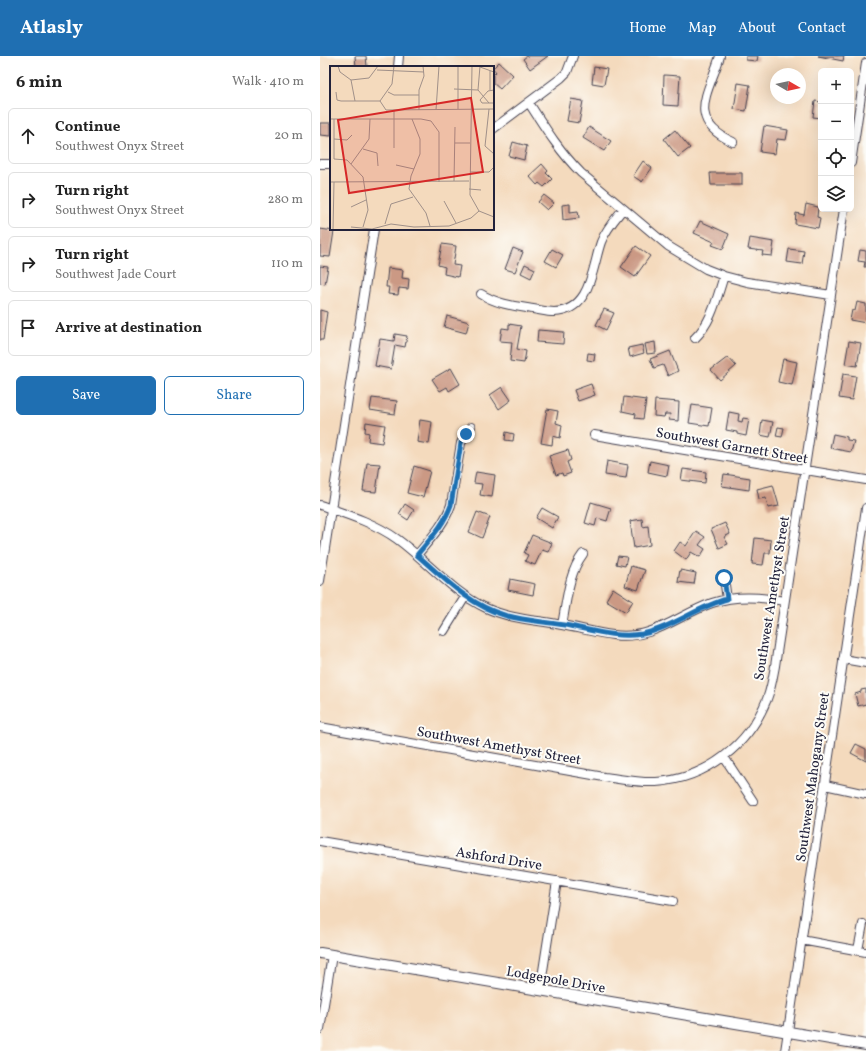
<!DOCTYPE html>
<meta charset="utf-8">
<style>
body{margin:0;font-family:Vollkorn,serif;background:#f2f2f2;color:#222}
.controls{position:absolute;right:12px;top:12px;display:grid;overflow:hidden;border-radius:6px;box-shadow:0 4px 16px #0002}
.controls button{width:36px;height:36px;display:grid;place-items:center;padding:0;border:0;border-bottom:1px solid #e0e0e0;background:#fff;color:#222;font:20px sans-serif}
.compass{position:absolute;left:450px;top:12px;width:36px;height:36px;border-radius:50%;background:#fff;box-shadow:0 4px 16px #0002;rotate:99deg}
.stop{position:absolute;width:12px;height:12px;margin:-9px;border:3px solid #1f6fb2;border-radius:50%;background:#fff}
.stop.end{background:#1f6fb2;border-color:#fff;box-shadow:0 1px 4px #0008}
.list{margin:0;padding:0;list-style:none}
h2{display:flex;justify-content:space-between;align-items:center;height:52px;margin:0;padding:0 16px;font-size:17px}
h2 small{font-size:13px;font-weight:400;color:#767676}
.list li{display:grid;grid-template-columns:26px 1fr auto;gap:12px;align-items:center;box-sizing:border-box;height:56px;margin:0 8px 8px;padding:0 8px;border:1px solid #e0e0e0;border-radius:6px}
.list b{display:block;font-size:15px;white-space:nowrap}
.list p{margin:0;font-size:13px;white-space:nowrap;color:#767676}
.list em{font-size:13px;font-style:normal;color:#767676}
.actions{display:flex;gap:8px;padding:12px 16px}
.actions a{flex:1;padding:9px 0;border:1px solid #1f6fb2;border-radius:6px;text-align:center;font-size:14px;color:#1f6fb2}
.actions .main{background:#1f6fb2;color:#fff}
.icon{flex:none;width:22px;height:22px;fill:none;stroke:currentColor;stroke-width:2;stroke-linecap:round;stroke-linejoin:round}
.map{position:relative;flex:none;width:546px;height:995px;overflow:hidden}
header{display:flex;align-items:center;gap:24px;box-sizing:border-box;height:56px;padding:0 20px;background:#1f6fb2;color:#fff}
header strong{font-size:19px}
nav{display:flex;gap:22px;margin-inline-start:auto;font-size:14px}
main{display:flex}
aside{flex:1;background:#fff}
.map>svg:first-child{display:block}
</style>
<header>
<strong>Atlasly</strong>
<nav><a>Home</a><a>Map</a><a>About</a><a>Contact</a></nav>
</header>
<main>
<aside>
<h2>6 min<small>Walk · 410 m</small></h2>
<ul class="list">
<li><svg class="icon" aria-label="ahead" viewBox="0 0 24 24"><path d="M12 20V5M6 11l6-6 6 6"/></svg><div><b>Continue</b><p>Southwest Onyx Street</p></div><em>20 m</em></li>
<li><svg class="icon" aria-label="right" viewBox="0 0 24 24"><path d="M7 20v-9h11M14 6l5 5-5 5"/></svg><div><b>Turn right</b><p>Southwest Onyx Street</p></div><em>280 m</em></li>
<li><svg class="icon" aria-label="right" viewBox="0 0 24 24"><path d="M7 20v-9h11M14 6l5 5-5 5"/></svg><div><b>Turn right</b><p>Southwest Jade Court</p></div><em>110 m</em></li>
<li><svg class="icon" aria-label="arrive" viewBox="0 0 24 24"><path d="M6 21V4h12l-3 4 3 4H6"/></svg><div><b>Arrive at destination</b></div></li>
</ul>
<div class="actions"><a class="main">Save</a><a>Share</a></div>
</aside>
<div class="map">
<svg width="546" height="995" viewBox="0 0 546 995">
<rect width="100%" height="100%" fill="#fdfcf7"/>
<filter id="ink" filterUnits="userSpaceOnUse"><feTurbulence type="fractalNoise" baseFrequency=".025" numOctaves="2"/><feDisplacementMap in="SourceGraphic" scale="8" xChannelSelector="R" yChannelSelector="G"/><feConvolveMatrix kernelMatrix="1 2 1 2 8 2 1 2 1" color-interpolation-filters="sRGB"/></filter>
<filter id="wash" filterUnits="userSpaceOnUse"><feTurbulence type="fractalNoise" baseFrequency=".012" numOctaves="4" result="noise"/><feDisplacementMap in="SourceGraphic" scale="16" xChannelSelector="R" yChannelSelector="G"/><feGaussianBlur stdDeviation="0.9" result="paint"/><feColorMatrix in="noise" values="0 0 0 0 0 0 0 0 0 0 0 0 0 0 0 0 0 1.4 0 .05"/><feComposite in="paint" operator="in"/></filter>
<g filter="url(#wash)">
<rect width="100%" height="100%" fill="#f4dabd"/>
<g id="blocks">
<path fill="#cb9984" d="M35,0h11l1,11h-11z
M207,0h21l-18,13 -7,-10z
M426,0h12l-1,5 -11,-1z
M498,0h26l-1,5z
M179,6l14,13 -13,14 -7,-6v-8l3,-3 -3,-4z
M274,11l13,2 -3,16 -12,-2z
M344,19l16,1 -2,30 -15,-1z
M418,27l12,2 -4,26 -12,-2z
M251,43l12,2 -4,22 -12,-2z
M495,45l6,1v16l-8,-1z
M0,67h11v13l-11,-1z
M444,70l24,4 -2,10 -9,-1 -2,15 -15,-2z
M269,71l22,14 -7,10 -21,-13z
M355,74l15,18 -12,9 -14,-18z
M193,86l14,4 -3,14 -15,-4z
M323,105l9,7 -10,14 -9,-6z
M222,108l6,7 -2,2 6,6 -8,8 -5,-4 -2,2 -8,-9z
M390,117h32v12h-31z
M224,139l10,8 -7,7 -9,-8z
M250,148v8l8,-1 1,7 -16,2 -1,-15z
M486,148l12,3 -1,10 3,1 -2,10 -23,-4 1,-11 8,2z
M380,165l29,13 -6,15 -11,-4 2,-3 -20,-9z
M0,173l14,2 -4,26 -10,-1z
M430,182l24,4 -2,14 -10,-1 1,-4 -15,-2z
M122,188l14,2 -3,19 7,1 -2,11 -14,-3 1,-7 -7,-2z
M316,190l14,10 -15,21 -14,-10z
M193,192l10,4 -8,20 -10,-3z
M232,193l11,6 -7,12 -11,-6z
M469,193l15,2 -2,13 -15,-2z
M540,194l6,1v16h-2l1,-5 -7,-1z
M205,208l10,5 -4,9 -10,-5z
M0,210l8,1 -3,17 -5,-1z
M68,212l15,2 -1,8 7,1 -1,10 -9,-1 -1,7 -10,-1 1,-7h-3z
M537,246l9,2v19l-16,-3 2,-10 3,1z
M284,253l10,4 -8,17 -10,-5z
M0,254l7,2 -4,28h-3z
M127,260l22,6 -3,11 -22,-6z
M189,268l12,2 -4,23 9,2 -2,12 -14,-2 2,-19 -12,-1 2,-13 7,1z
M218,274l26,2 -1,12 -26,-2z
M75,278l12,2 -2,11 -10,-2 -4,24 -16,-3 5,-27 14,2z
M529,285l12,2 -4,23 -12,-2z
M335,286l1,11 -9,1 -2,-10z
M322,289l2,8 -14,4 -2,-9z
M350,295l8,20 -10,5 -5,-11 -9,3 -4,-9z
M268,297l7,1 -1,7 -7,-1z
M408,301l8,9 -16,14 -9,-10z
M463,303l14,3 -5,23 -14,-3z
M131,312l9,16 -11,7 -2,-4 -7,4 -8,-12z
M523,318l13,2 -4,24 -13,-2z
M271,328l4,11 -17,6 -4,-11z
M182,331l9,13 -12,9 -9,-14z
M304,341l22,3 -3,19 -8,-1 1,-4 -14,-3z
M52,342l25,3 -2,13 -25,-4z
M335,344l24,2 -1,19 -9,-1 1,-6h-5l-1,3 -10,-1z
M372,349l20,3 -3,18 -20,-3z
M227,353l11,2 -2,12 6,2 -2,13 -7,-2 -1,9 -11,-2z
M409,356l10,2 -1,7 4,1 1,-4 6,1 -3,17 -9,-2v-2l-11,-2z
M100,364l12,2 -3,22 -12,-2z
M442,364l11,2 -3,15 -10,-2z
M46,366l19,3 -3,18 -14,-2 1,-8 -4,-1z
M458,371l6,1 -2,9 -6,-1z
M186,376l8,2 -1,7 -8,-1z
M513,378l14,3v3l7,1 -3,11 -21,-4z
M248,394l3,10 -4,2 4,11 -8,3 -1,-3 -6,2 -7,-19z
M287,405l21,4 -2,13 -21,-3z
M330,405l19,4 -2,11 -19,-4z
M47,407l13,1 -4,28 -13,-1z
M94,410l16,5 -7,26 -16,-4z
M363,413l23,3 -1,11 -24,-3z
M156,416l19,3 -3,22 -12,-2 2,-11 -8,-1z
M404,418l26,4 -1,12 -27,-4z
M453,429l6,21 -11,2 -2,-10 -7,1 -2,-10z
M271,446l20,6 -4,13 -10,-3 -2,8 -10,-3z
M85,448l9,6 -6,10 -9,-6z
M222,452l16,9 -6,11 -16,-10z
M157,456l13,5 -8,21 -13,-6z
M322,463l1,8 5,-1 2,19 -16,3 -4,-27z
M405,467l5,11 -6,3 4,7 -9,4 -8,-19z
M376,475l9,6 -6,8 6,4 -5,8 -9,-5 -5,8 -12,-9 6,-9 6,4z
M212,479l20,8 -4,9 -6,-2 -7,15 -10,-4 3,-6 -4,-2z
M435,482l16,2 -1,13h-5l-2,12 -11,-1z
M298,500l9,1 -2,9 -9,-2z
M311,510l14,4 -7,20 -13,-4z
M360,514l16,3 -2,11 -16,-2z
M190,523l25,5 -2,11 -25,-5z
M293,532l20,13 -7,11 -20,-12z
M546,633v15l-8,2 -3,-12 6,-2v-2z
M536,688l10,5v12l-15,-8z"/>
</g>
</g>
<g filter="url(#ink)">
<use href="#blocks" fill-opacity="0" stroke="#423e4e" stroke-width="1"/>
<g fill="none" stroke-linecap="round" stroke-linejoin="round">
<defs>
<path id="minor" d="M400,0c-11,37 -35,64 13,86
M78,11l1,-11
M209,47c16,25 31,49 52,70l87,73 38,23 18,7 23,6 84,13
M173,73l68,-51 6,-6 6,-16
M531,107l15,-100
M0,108h11
M161,238c16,10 33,12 52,15 7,1 14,3 21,3 37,-1 38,-44 47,-70 5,-13 14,-23 22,-33
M375,282c17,-16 22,-41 29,-62
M274,379l272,45
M0,449c26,9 55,18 77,34 30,22 55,53 89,69 24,11 51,12 76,17 17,3 34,8 51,10 39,6 65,-20 99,-32 24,-8 48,-6 72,-2
M97,499c13,-16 27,-30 34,-50l10,-62 10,-16
M404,522l3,21
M0,525l54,-352
M242,569c5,-25 6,-51 21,-71
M124,575l21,-34
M523,603l23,4
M0,671l284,50c17,2 34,6 52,5 50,-3 93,-37 111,-83 4,-10 6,-22 8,-33l69,-457
M404,701l29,44
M505,729l41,9
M0,785l353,60
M481,884l65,12
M538,894l5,-26
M220,934l17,-109
M0,973l12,-74
M465,995l81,-543"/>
<path id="tertiary" d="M0,897l546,92"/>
</defs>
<use href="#minor" stroke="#423e4e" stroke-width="10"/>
<use href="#tertiary" stroke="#423e4e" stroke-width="12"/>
<use href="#minor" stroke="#fff" stroke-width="8"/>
<use href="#tertiary" stroke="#fff" stroke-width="10"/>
</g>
</g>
<g fill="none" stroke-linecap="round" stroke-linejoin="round" filter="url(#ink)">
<path stroke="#1f6fb2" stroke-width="5" d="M146,378l-5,9 -10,62c-7,20 -21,34 -34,50 27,23 52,50 87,60 21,6 44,7 66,11 24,5 48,12 72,8 30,-6 55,-27 85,-35l-3,-21"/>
</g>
<g text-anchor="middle" stroke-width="4" stroke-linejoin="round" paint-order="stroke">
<g font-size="14" fill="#22223b" stroke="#fdfcf7">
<text transform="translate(412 389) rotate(10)" y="5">Southwest Garnett Street</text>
<text transform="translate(451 542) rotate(-81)" y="5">Southwest Amethyst Street</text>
<text transform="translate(179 689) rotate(10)" y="5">Southwest Amethyst Street</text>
<text transform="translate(492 721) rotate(-82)" y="5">Southwest Mahogany Street</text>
<text transform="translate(179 802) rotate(9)" y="5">Ashford Drive</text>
<text transform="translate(236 923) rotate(10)" y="5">Lodgepole Drive</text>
</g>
</g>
<g transform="translate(10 10)">
<rect width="164" height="164" fill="#f4dabd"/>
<path fill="none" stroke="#a09089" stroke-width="1" d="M8,0l2,6 11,8 4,21M142,0l-2,129 9,16 15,6M150,0l-2,24 11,13M150,1l14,5M47,4l47,2M21,14l18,-2 9,-12M124,23l24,1M160,24v-19M164,24l-6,1 -8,9 2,3h12M6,26l1,8 4,1h39l12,-17 2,-18M58,26l6,3h25M50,35l6,9 108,-1M128,43v-43M159,43l-4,37 9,8M89,44v-20l5,-14 -1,-10M106,44l3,-44M0,53h91l10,2 8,11v50M4,53v40l13,1 16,17 5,33 -5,17M82,53l8,20v15l-9,22 -2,13 17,24 4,13M4,73l13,1 5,-5M125,77h15M64,82v-38M33,83l14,4 1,13M21,98l18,-25 1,-20M66,99l18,4M140,106h19l5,-5M124,115l1,-54M0,116l139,-1M139,123l12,1M114,135l12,22M21,141l15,-7M55,158l6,-20 22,-7M21,161l21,2 19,-5 23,3 35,-1 22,-8 8,-7M3,164l1,-48"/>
<path fill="#d62828" fill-opacity="0.15" stroke="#d62828" stroke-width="2" d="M141,32l12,74 -134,21 -11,-73z"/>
<rect width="164" height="164" fill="none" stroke="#22223b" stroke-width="2"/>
</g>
</svg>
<div class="controls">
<button>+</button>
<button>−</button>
<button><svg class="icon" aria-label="locate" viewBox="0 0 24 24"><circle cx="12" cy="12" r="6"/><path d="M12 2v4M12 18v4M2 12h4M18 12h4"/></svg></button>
<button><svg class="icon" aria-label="layers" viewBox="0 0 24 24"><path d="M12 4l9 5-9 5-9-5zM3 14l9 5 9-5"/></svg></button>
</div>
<svg class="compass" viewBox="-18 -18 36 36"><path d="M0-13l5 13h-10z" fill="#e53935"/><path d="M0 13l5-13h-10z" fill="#767676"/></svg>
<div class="stop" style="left:404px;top:522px"></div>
<div class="stop end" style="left:146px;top:378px"></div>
</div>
</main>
